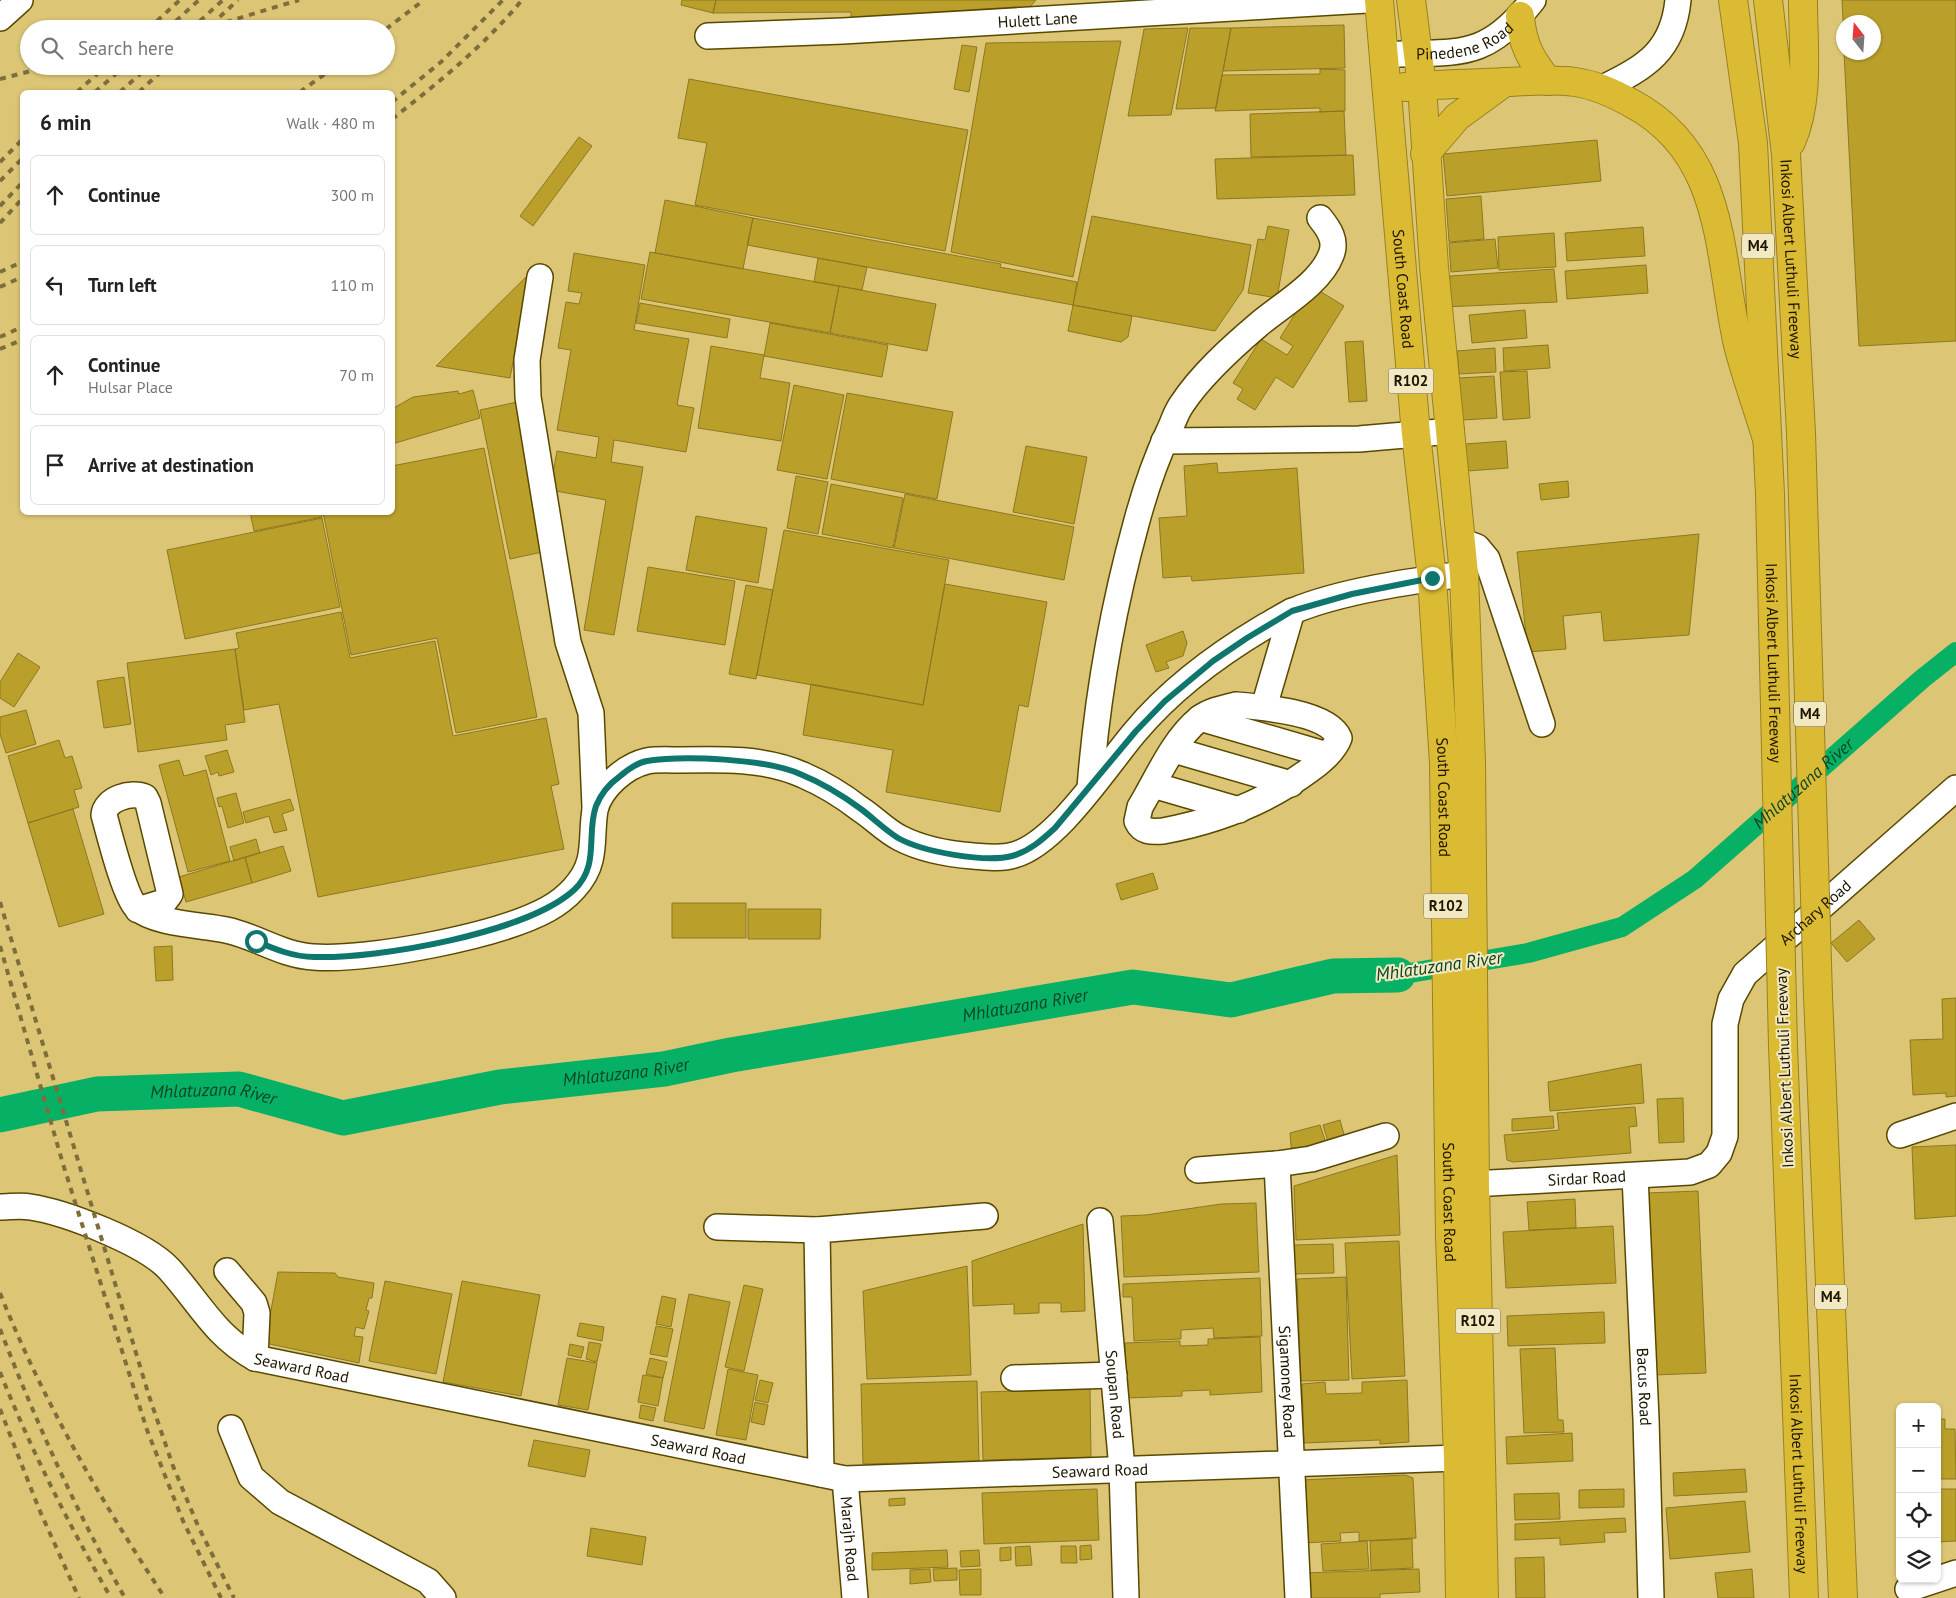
<!DOCTYPE html>
<meta charset="utf-8">
<style>
body{margin:0;font-family:"PT Sans",sans-serif;background:#f6f6f6;color:#222}
.controls{position:absolute;right:15px;bottom:15px;display:grid;overflow:hidden;border-radius:8px;box-shadow:0 1px 4px #0004}
.controls button{width:45px;height:45px;display:grid;place-items:center;padding:0;border:0;border-bottom:1px solid #e0e0e0;background:#fff;color:#222;font:25px sans-serif}
.compass{position:absolute;left:1836px;top:15px;width:45px;height:45px;border-radius:50%;background:#fff;box-shadow:0 1px 4px #0004;rotate:343deg}
.stop{position:absolute;width:15px;height:15px;margin:-11px;border:4px solid #0f766e;border-radius:50%;background:#fff}
.stop.end{background:#0f766e;border-color:#fff;box-shadow:0 1px 5px #0008}
.list{margin:0;padding:0;list-style:none}
h2{display:flex;justify-content:space-between;align-items:center;height:65px;margin:0;padding:0 20px;font-size:21px}
h2 small{font-size:16px;font-weight:400;color:#767676}
.list li{display:grid;grid-template-columns:32px 1fr auto;gap:15px;align-items:center;box-sizing:border-box;height:80px;margin:0 10px 10px;padding:0 10px;border:1px solid #e0e0e0;border-radius:8px}
.list b{display:block;font-size:19px;white-space:nowrap}
.list p{margin:0;font-size:16px;white-space:nowrap;color:#767676}
.list em{font-size:16px;font-style:normal;color:#767676}
.icon{flex:none;width:28px;height:28px;fill:none;stroke:currentColor;stroke-width:2;stroke-linecap:round;stroke-linejoin:round}
.map{position:relative;flex:none;width:1956px;height:1598px;overflow:hidden}
.search{position:absolute;background:#fff;box-shadow:0 1px 4px #0004;left:20px;top:20px;width:375px;height:55px;display:flex;align-items:center;gap:12px;box-sizing:border-box;padding:0 18px;border-radius:28px;color:#767676;font-size:19px}
.panel{position:absolute;background:#fff;box-shadow:0 1px 4px #0004;left:20px;top:90px;width:375px;height:425px;border-radius:8px}
.map>svg:first-child{display:block}
</style>
<div class="map">
<svg width="1956" height="1598" viewBox="0 0 1956 1598">
<rect width="100%" height="100%" fill="#dcc675"/>
<g fill="none" stroke-linecap="round" stroke-linejoin="round">
<path stroke="#06b166" stroke-width="20" id="s1" d="M1398,975l130,-22 94,-26 73,-48 227,-200 34,-27"/>
<path stroke="#06b166" stroke-width="35" id="s2" d="M0,1115l97,-21 142,-5 104,29 157,-31 164,-18 67,-14 402,-68 98,13 102,-24 65,-1"/>
</g>
<path fill="#ba9f2a" stroke="#8d7822" d="M682,0h34l-3,13 -32,-8z
M716,0h320l-11,13 -174,5v-6l-138,1z
M1842,0h114v341l-97,5 -15,-294h30v-30h-30v18z
M1344,25l1,43 -122,3 8,-43z
M1188,28l-17,87 -43,1 16,-87z
M1190,28h41l-15,80 -40,1z
M1121,41l-48,236 -122,-25 35,-209z
M962,45l15,2 -8,45 -15,-3z
M1320,69l25,1v41l-25,1v-4l-105,3 7,-36 98,-1z
M689,79l279,51 -23,121 -250,-46 12,-62 -29,-5z
M1344,111l2,44 -95,2 -1,-43z
M579,137l13,9 -59,80 -13,-10z
M1597,140l4,41 -154,15 -4,-42z
M1353,155l2,40 -138,4 -2,-40z
M1481,196l3,43 -35,3 -3,-43z
M665,200l88,18 -10,51 -88,-16z
M1092,216l159,29 -8,45 -28,41 -142,-26z
M753,218l248,46 -1,3 77,15 -4,23 -326,-60z
M1268,226l21,4 -12,68 -29,-5 10,-54 7,1z
M1643,227l2,29 -78,5 -2,-28z
M1554,233l2,34 -57,3 -1,-33z
M1495,239l3,29 -47,4 -2,-29z
M650,252l189,34 -9,47 -189,-34z
M574,253l71,12 -11,65 55,9 -12,66 17,3 -8,44 -72,-12 -3,22 32,5 -29,168 -30,-5 22,-130 -56,-10 7,-39 39,7 3,-21 -42,-7 14,-80 -13,-2 8,-46 13,2 3,-11 -14,-2z
M818,258l49,9 -5,23 -48,-8z
M1646,265l2,28 -81,6 -2,-28z
M1554,269l3,33 -114,5 -2,-28h9v-3z
M530,273l-20,105 -74,-12z
M839,286l97,18 -9,47 -97,-18z
M1318,290l26,16 -51,82 -17,-11 -21,33 -18,-11 6,-10 -10,-6 28,-44 26,16 6,-9 -13,-8 23,-37z
M640,303l90,16 -3,19 -91,-15z
M1073,305l59,11 -4,21 -7,5 -53,-11z
M1525,310l2,28 -55,5 -3,-28z
M770,323l118,22 -6,32 -118,-21z
M1363,341l4,60 -18,1 -4,-60z
M1548,345l2,23 -46,3 -1,-23z
M711,346l53,9 -4,23 30,5 -9,58 -83,-13z
M1495,348l1,24 -37,2 -2,-23z
M1527,371l3,47 -27,2 -3,-48z
M1494,376l3,42 -35,2 -3,-42z
M794,385l50,10 -17,84 -50,-9z
M473,390l7,28 -88,26v-35l21,-12 45,-6 1,3z
M847,393l106,19 -16,87 -106,-20z
M517,402l30,149 -37,8 -30,-149z
M1506,441l2,27 -41,3 -2,-27z
M1026,446l61,11 -13,67 -61,-12z
M484,448l53,269 -81,16 -19,-95 -86,17 -28,-143h69v-46z
M1217,463l1,10 79,-5 7,105 -112,8 -1,-5 -28,2 -4,-60 28,-2 -3,-50z
M796,476l32,6 -10,52 -31,-6z
M1568,481l1,16 -28,3 -2,-16z
M831,484l72,14 -10,50 -71,-14z
M905,494l169,33 -10,53 -170,-32z
M250,512h71l1,5 -68,14z
M696,516l71,12 -9,55 -72,-13z
M322,518l18,89 -155,32 -18,-89z
M784,530l165,30 -26,145 -166,-30z
M1699,534l-10,101 -85,6 -3,-29 -38,4 3,33 -38,3 -11,-100z
M648,567l87,14 -10,64 -88,-14z
M945,584l102,18 -19,105 -9,-2 -19,107 -114,-20 7,-42 -90,-15 8,-51 112,21z
M746,585l27,5 -17,89 -27,-5z
M341,612l9,46 85,-17 18,95 93,-18 13,66 -8,2 13,63 -246,48 -39,-193 -35,6 -9,-61 4,-1 -3,-15z
M1183,631l4,12 -4,13 -17,6 3,6 -13,4 -10,-27z
M235,649l10,73 -20,3 2,15 -89,12 -11,-89z
M18,653l22,14 -26,40 -14,-9v-16z
M124,677l7,47 -27,4 -7,-47z
M26,710l10,34 -30,9 -6,-19v-17z
M59,740l6,18 7,-2 10,32 -8,2 5,17 -51,16 -20,-67z
M227,750l7,22 -15,4 -1,-4 -7,3 -6,-19z
M179,760l5,16 22,-6 24,91 -42,11 -29,-107z
M236,793l8,30 -16,5 -6,-22 -3,1 -2,-9z
M290,799l4,11 -12,4 5,16 -13,3 -5,-17 -23,7 -3,-11z
M73,809l31,105 -45,13 -31,-104z
M256,839l4,14 -26,8 -4,-14z
M283,846l8,25 -39,12 -7,-26z
M245,857l7,26 -66,19 -7,-25z
M1153,873l5,16 -37,11 -5,-16z
M672,903h74v35h-74z
M748,909h73l-1,30h-72z
M1859,920l16,19 -28,23 -16,-19z
M172,946l1,34 -17,1 -2,-34z
M1956,998v98l-10,1v-4l-33,2 -3,-55 33,-1 -1,-40z
M1641,1064l3,39 -94,8 -2,-29z
M1683,1098l1,44 -25,1 -2,-44z
M1635,1107l2,19 -8,1 2,26 -118,9 -6,-2 -3,-25 55,-5 -2,-17z
M1553,1116l1,12 -42,3v-12z
M1340,1120l7,25 -17,4 -7,-24z
M1320,1125l9,27 -37,5 -2,-24z
M1956,1145v71l-41,3 -3,-72z
M1397,1155l3,80 -104,5 -2,-54z
M1698,1191l8,182 -52,2 -7,-182z
M1575,1199l1,29 -47,2 -2,-28z
M1256,1203l3,69 -135,5 -3,-61 25,-1 75,-11z
M1083,1224l2,87 -24,1v-9h-22v10l-25,1v-10l-41,2 -1,-45z
M1613,1226l3,57 -110,5 -3,-56z
M1399,1241l6,135 -53,3 -7,-136z
M1333,1244l1,29 -39,1 -1,-29z
M967,1266l4,109 -104,4 -4,-88z
M278,1272l57,1 3,4 36,6 -2,15h-3l-3,12 3,1 -5,18 -8,-2 -2,9 9,1 -4,26 -94,-20z
M1346,1277l3,103 -48,1 -4,-102z
M1260,1278l2,58 -48,2 -1,-10 -32,2v9l-47,2 -2,-44h-9v-13z
M385,1281l67,13 -16,80 -67,-13z
M462,1281l78,14 -19,101 -78,-14z
M744,1285l19,4 -19,82 -19,-4z
M689,1294l41,8 -26,127 -40,-8z
M662,1296l14,3 -5,28 -15,-3z
M1604,1312l1,31 -97,3 -1,-30z
M580,1323l24,4 -2,14 -25,-5z
M656,1326l17,3 -6,28 -17,-3z
M1260,1337l2,55 -52,3v-5l-28,1v5l-55,2 -2,-55 55,-2v5l28,-1v-6z
M589,1342l12,2 -4,18 -11,-3z
M570,1344l14,3 -3,11 -13,-3z
M1555,1348l3,72h5l1,12 -40,1 -4,-84z
M567,1358l30,5 -9,47 -30,-5z
M650,1358l17,4 -4,16 -17,-4z
M728,1369l30,6 -12,65 -30,-5z
M643,1375l20,3 -5,28 -20,-4z
M760,1380l13,3 -5,20 -13,-3z
M1407,1380l2,62 -29,2v-4l-76,3 -2,-59 23,-2 1,12 36,-1v-11z
M977,1381l2,80 -116,3 -2,-80z
M1090,1389l1,68 -108,3 -2,-68z
M755,1402l13,3 -4,20 -13,-3z
M641,1405l15,3 -3,13 -14,-3z
M1937,1419h8v10h10l1,50h-19z
M1572,1433l1,28 -66,3 -1,-27z
M534,1440l56,10 -5,27 -57,-11z
M1745,1469l2,23 -73,4 -1,-23z
M1405,1475l8,3 3,60 -57,3v-9l-19,1 1,8 -37,2 -3,-63z
M1097,1489l2,51 -115,4 -2,-51z
M1624,1489v18l-45,1v-18z
M1937,1489h19v52l-19,1z
M1559,1493l1,26 -45,1 -1,-26z
M905,1498v7l-16,1v-7z
M1745,1501l5,51 -80,7 -4,-51z
M1625,1518l1,14 -22,1 1,9 -45,3v-7l-45,2v-16z
M591,1528l55,9 -4,28 -55,-9z
M1412,1539l1,29 -42,2 -1,-29z
M1367,1541l2,28 -46,2 -2,-27z
M1091,1545l1,14 -12,1v-14z
M1030,1546l2,19 -16,1 -1,-19z
M1061,1546h15l1,17h-16z
M1011,1547v13l-11,1v-13z
M947,1550l1,17 -76,3v-17z
M979,1550l1,16 -19,1 -1,-16z
M1544,1557l1,41h-29l-1,-40z
M957,1568v12l-23,1 -1,-12z
M930,1569l1,13 -21,2v-14z
M981,1569v26h-21l-1,-25z
M1419,1569l1,23 -40,2v4h-77v-25z
M1752,1569l2,29h-36l-3,-25z"/>
<g fill="none" stroke-linecap="round" stroke-linejoin="round">
<defs>
<g id="minor">
<path d="M0,18l20,-18"/>
<path id="s3" d="M708,36l135,-5 524,-31"/>
<path id="s4" d="M1383,55c72,-5 100,9 150,-55"/>
<path d="M1603,88c43,-21 70,-37 75,-88"/>
<path d="M540,277l-13,83 1,37 40,245 23,71 4,94"/>
<path d="M1164,441l195,-2 92,-8"/>
<path d="M1461,541l16,6 10,12 55,165"/>
<path d="M1236,705c25,2 92,7 103,33 -5,13 -17,23 -28,31 -44,33 -94,52 -148,62 -12,1 -21,1 -26,-10l3,-14c17,-28 33,-67 59,-88 10,-8 24,-11 37,-14z"/>
<path d="M1264,707l28,-96"/>
<path d="M1200,718l127,37"/>
<path d="M1174,750l117,34"/>
<path d="M1153,785l86,25"/>
<path d="M1090,788c7,-90 22,-177 46,-264 9,-34 18,-61 33,-93 4,-8 7,-19 13,-27 19,-29 49,-56 76,-79 22,-19 62,-41 73,-70 6,-14 -2,-26 -11,-37"/>
<path d="M138,910l26,-8 6,-8 -22,-91 -3,-6c-14,-6 -40,2 -41,18 5,18 21,83 33,93 18,16 66,17 89,22 30,6 55,25 87,27 56,4 186,-21 235,-48 18,-10 37,-28 42,-49 4,-16 2,-33 5,-50 5,-22 30,-44 52,-49 10,-2 23,-1 33,-1 41,-1 86,-2 123,15 21,9 39,20 57,34 14,9 26,22 40,29 23,12 48,16 73,18 14,1 28,3 41,-1 43,-12 92,-89 121,-123 35,-42 82,-77 129,-105 10,-5 19,-12 29,-16 48,-20 119,-30 171,-37"/>
<path d="M1900,1135l56,-19"/>
<path id="s5" d="M1277,1164l21,434"/>
<path d="M1198,1170l79,-6 34,-5 75,-23"/>
<path id="s6" d="M1635,1176l11,243 5,179"/>
<path id="s7" d="M1455,1185l235,-13 19,-7 10,-12 6,-17v-112l6,-25 14,-25 211,-186"/>
<path id="s8" d="M0,1207c10,0 21,-2 30,0 35,5 115,36 139,62 30,33 45,66 86,89l590,121 613,-21"/>
<path id="s9" d="M1100,1221l22,248 4,129"/>
<path d="M717,1227l100,3"/>
<path d="M227,1271l27,32 3,10 -2,45"/>
<path d="M1014,1378l100,-3"/>
<path d="M231,1428l20,49 29,25 148,79 15,17"/>
<path d="M821,1474l-4,-244 168,-14"/>
<path id="s10" d="M845,1479l10,119"/>
<path d="M1908,1589l48,-16"/>
</g>
<g id="highway">
<path id="s11" d="M1379,0l37,434 16,144 12,185 6,473 8,222 2,140"/>
<path d="M1411,0l11,86 12,181 30,307 7,188 4,422 9,414"/>
<path d="M1733,0l20,143 17,351"/>
<path id="s12" d="M1768,0l18,155 15,278"/>
<path d="M1520,16c2,28 11,44 28,65"/>
<path d="M1405,87c34,-3 68,-3 102,-5 22,-1 45,-3 68,0 21,3 38,11 56,21 95,50 87,152 107,242 8,31 19,61 28,91"/>
<path d="M1791,142c19,-43 12,-96 12,-142"/>
<path d="M1425,154l32,-37 48,-35"/>
<path d="M1818,995l25,603"/>
<path id="s13" d="M1783,1046l21,552"/>
</g>
</defs>
<use href="#minor" stroke="#594900" stroke-width="28"/>
<use href="#highway" stroke="#988121" stroke-width="30"/>
<use href="#minor" stroke="#fff" stroke-width="25"/>
<use href="#highway" stroke="#dbbb33" stroke-width="28"/>
<path stroke="#7d6e3b" stroke-width="4" stroke-dasharray="6 6" stroke-linecap="butt" d="M211,25l27,-25
M148,29l32,-29
M167,29l32,-29
M191,29l32,-29
M203,29l96,-29
M386,29l38,-29
M0,79l50,-13
M77,92l29,-26
M95,92l30,-26
M120,92l29,-26
M139,92l28,-26
M300,92l36,-26
M392,102l49,-40 62,-62
M392,119c46,-36 92,-73 130,-119
M0,162l22,-22
M0,181l22,-22
M0,206l22,-23
M0,223l22,-24
M0,272l22,-10
M0,287l22,-10
M0,337l22,-10
M0,349l22,-9
M0,902l149,494 24,70 25,60 36,72
M0,946l63,218 84,266 36,91 38,77
M0,1293c43,108 101,208 165,305
M0,1329c36,93 76,182 125,269
M0,1372c31,78 69,153 111,226
M0,1409l39,100 40,89"/>
<defs>
<g id="highway-bridge">
<path d="M1801,433l17,562"/>
<path id="s14" d="M1770,494l13,552"/>
</g>
</defs>
<use href="#highway-bridge" stroke="#988121" stroke-width="30" stroke-linecap="butt"/>
<use href="#highway-bridge" stroke="#dbbb33" stroke-width="28"/>
</g>
<g fill="none" stroke-linecap="round" stroke-linejoin="round">
<path stroke="#0f766e" stroke-width="6" d="M256,941c18,8 38,16 58,16 64,2 213,-24 260,-67 26,-24 12,-56 22,-84 5,-12 13,-22 23,-29 8,-7 17,-14 28,-16 37,-6 119,-2 153,13 22,9 42,21 61,35 12,9 24,21 37,29 25,14 87,25 114,18 18,-5 31,-17 43,-28l81,-97 29,-30 48,-40 34,-23 45,-27 60,-17 80,-16"/>
</g>
<g text-anchor="middle" stroke-width="4" stroke-linejoin="round" paint-order="stroke">
<g fill="#f2e8c1" stroke="#5d553a" stroke-width="1">
<rect x="1742" y="233.5" width="32" height="25" rx="4"/>
<rect x="1388.5" y="368.5" width="45" height="25" rx="4"/>
<rect x="1794" y="701.5" width="32" height="25" rx="4"/>
<rect x="1423.5" y="893.5" width="45" height="25" rx="4"/>
<rect x="1815" y="1284.5" width="32" height="25" rx="4"/>
<rect x="1455.5" y="1308.5" width="45" height="25" rx="4"/>
</g>
<g font-size="15" font-weight="bold" fill="#1d1600">
<text x="1758" y="251">M4</text>
<text x="1411" y="386">R102</text>
<text x="1810" y="719">M4</text>
<text x="1446" y="911">R102</text>
<text x="1831" y="1302">M4</text>
<text x="1478" y="1326">R102</text>
</g>
<g font-size="16" fill="#1d1600" stroke="#f2e8c1">
<text dy="6" stroke="none"><textPath href="#s3" startOffset="330">Hulett Lane</textPath></text>
<text dy="6" stroke="none"><textPath href="#s4" startOffset="84">Pinedene Road</textPath></text>
<text dy="6" stroke="none"><textPath href="#s12" startOffset="260">Inkosi Albert Luthuli Freeway</textPath></text>
<text dy="6" stroke="none"><textPath href="#s11" startOffset="290">South Coast Road</textPath></text>
<text dy="6" stroke="none"><textPath href="#s14" startOffset="169">Inkosi Albert Luthuli Freeway</textPath></text>
<text dy="6" stroke="none"><textPath href="#s11" startOffset="800">South Coast Road</textPath></text>
<text dy="6" stroke="none"><textPath href="#s7" startOffset="549">Archary Road</textPath></text>
<text transform="translate(1784 1068) rotate(-92)" y="6">Inkosi Albert Luthuli Freeway</text>
<text dy="6" stroke="none"><textPath href="#s7" startOffset="132">Sirdar Road</textPath></text>
<text dy="6" stroke="none"><textPath href="#s11" startOffset="1205">South Coast Road</textPath></text>
<text dy="6" stroke="none"><textPath href="#s8" startOffset="356">Seaward Road</textPath></text>
<text dy="6" stroke="none"><textPath href="#s5" startOffset="218">Sigamoney Road</textPath></text>
<text dy="6" stroke="none"><textPath href="#s6" startOffset="211">Bacus Road</textPath></text>
<text dy="6" stroke="none"><textPath href="#s9" startOffset="174">Soupan Road</textPath></text>
<text dy="6" stroke="none"><textPath href="#s8" startOffset="761">Seaward Road</textPath></text>
<text dy="6" stroke="none"><textPath href="#s8" startOffset="1166">Seaward Road</textPath></text>
<text dy="6" stroke="none"><textPath href="#s13" startOffset="428">Inkosi Albert Luthuli Freeway</textPath></text>
<text dy="6" stroke="none"><textPath href="#s10" startOffset="60">Marajh Road</textPath></text>
</g>
<g font-size="18" font-style="italic" fill="#0b4526" stroke="#f2e8c1">
<text dy="6" stroke="none"><textPath href="#s1" startOffset="461">Mhlatuzana River</textPath></text>
<text transform="translate(1439 966) rotate(-8)" y="6">Mhlatuzana River</text>
<text dy="6" stroke="none"><textPath href="#s2" startOffset="1041">Mhlatuzana River</textPath></text>
<text dy="6" stroke="none"><textPath href="#s2" startOffset="636">Mhlatuzana River</textPath></text>
<text dy="6" stroke="none"><textPath href="#s2" startOffset="216">Mhlatuzana River</textPath></text>
</g>
</g>
</svg>
<div class="controls">
<button>+</button>
<button>−</button>
<button><svg class="icon" aria-label="locate" viewBox="0 0 24 24"><circle cx="12" cy="12" r="6"/><path d="M12 2v4M12 18v4M2 12h4M18 12h4"/></svg></button>
<button><svg class="icon" aria-label="layers" viewBox="0 0 24 24"><path d="M12 4l9 5-9 5-9-5zM3 14l9 5 9-5"/></svg></button>
</div>
<svg class="compass" viewBox="-18 -18 36 36"><path d="M0-13l5 13h-10z" fill="#e53935"/><path d="M0 13l5-13h-10z" fill="#767676"/></svg>
<div class="stop" style="left:256px;top:941px"></div>
<div class="stop end" style="left:1432px;top:578px"></div>
<div class="search"><svg class="icon" aria-label="search" viewBox="0 0 24 24"><circle cx="10" cy="10" r="6"/><path d="M15 15l6 6"/></svg>Search here</div>
<section class="panel">
<h2>6 min<small>Walk · 480 m</small></h2>
<ul class="list">
<li><svg class="icon" aria-label="ahead" viewBox="0 0 24 24"><path d="M12 20V5M6 11l6-6 6 6"/></svg><div><b>Continue</b></div><em>300 m</em></li>
<li><svg class="icon" aria-label="left" viewBox="0 0 24 24"><path d="M17 20v-9H6M10 6l-5 5 5 5"/></svg><div><b>Turn left</b></div><em>110 m</em></li>
<li><svg class="icon" aria-label="ahead" viewBox="0 0 24 24"><path d="M12 20V5M6 11l6-6 6 6"/></svg><div><b>Continue</b><p>Hulsar Place</p></div><em>70 m</em></li>
<li><svg class="icon" aria-label="arrive" viewBox="0 0 24 24"><path d="M6 21V4h12l-3 4 3 4H6"/></svg><div><b>Arrive at destination</b></div></li>
</ul>
</section>
</div>
